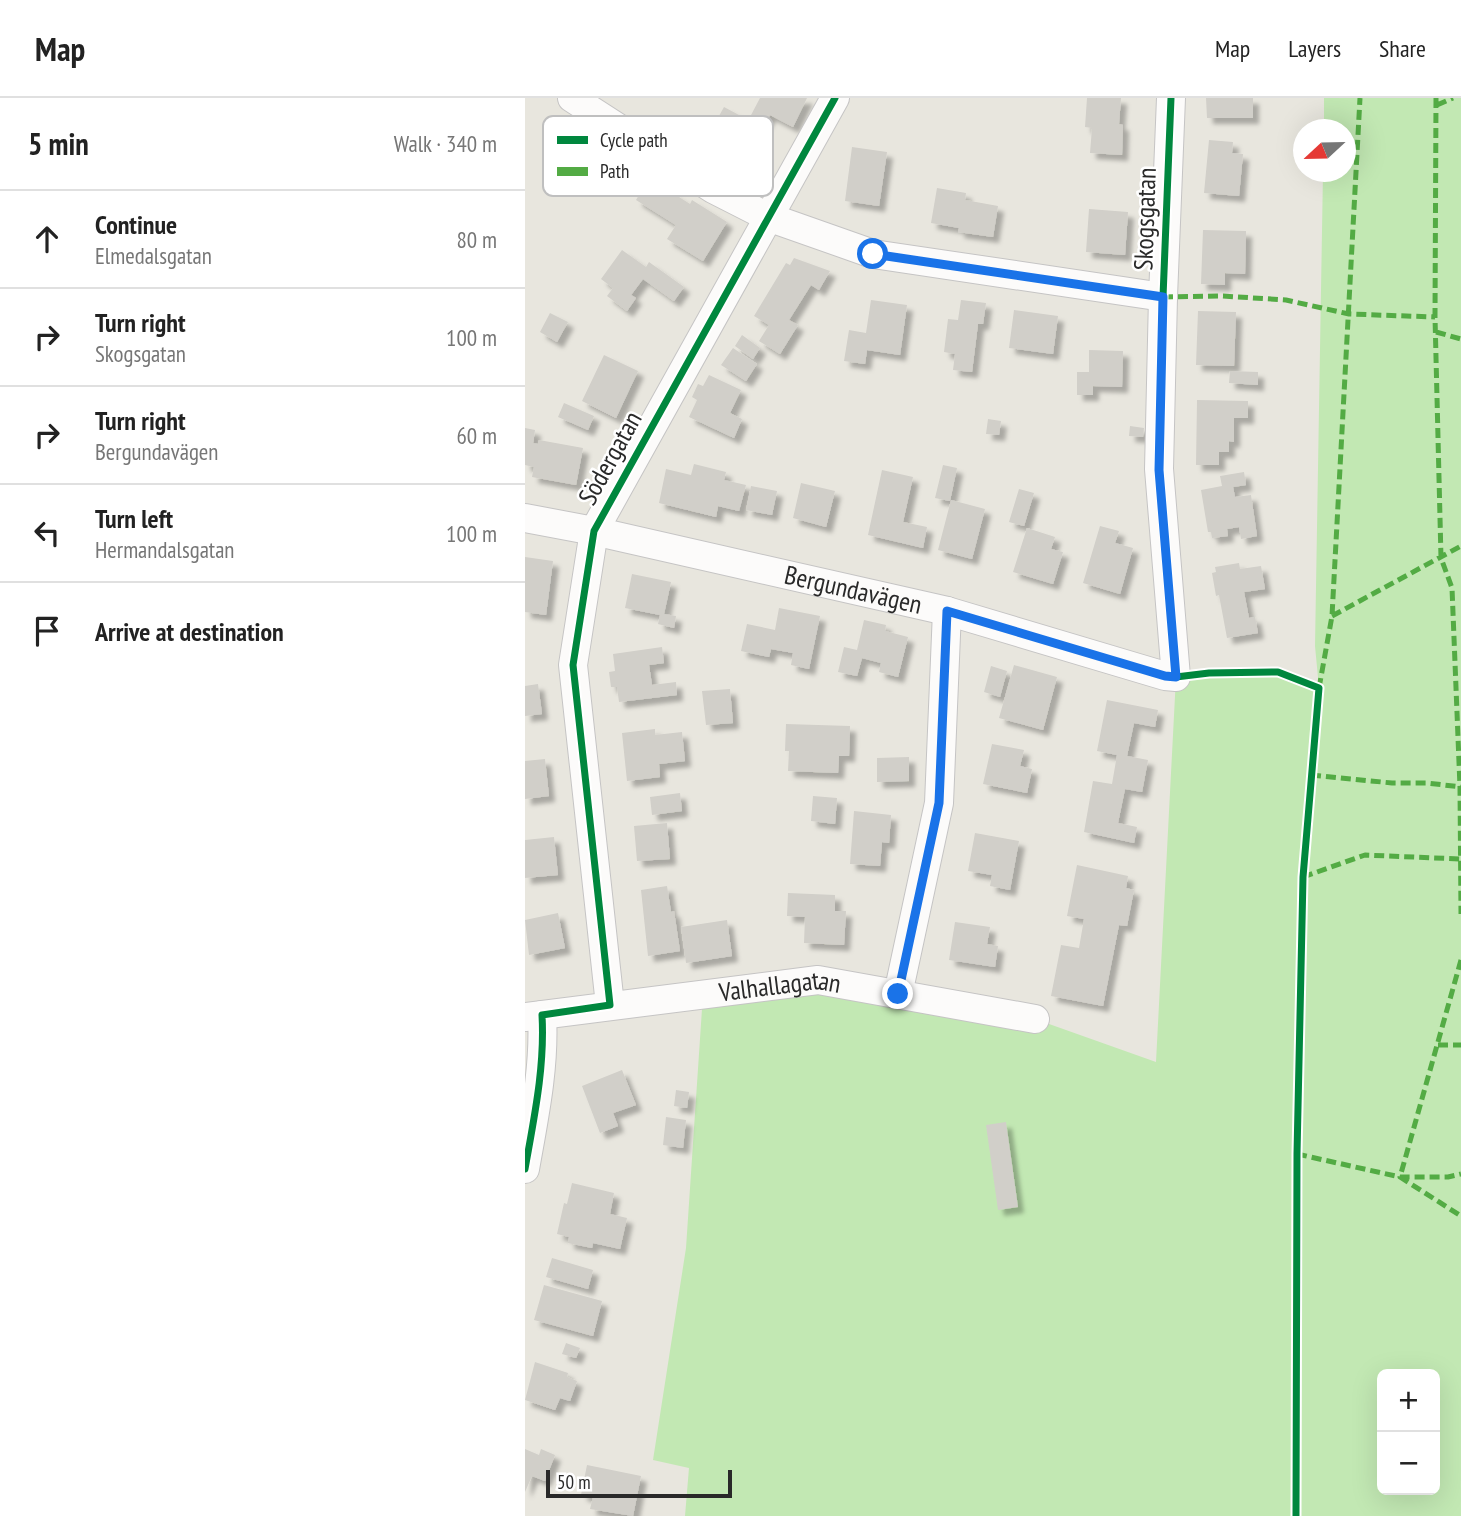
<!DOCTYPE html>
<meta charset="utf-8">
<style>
body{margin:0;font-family:"PT Sans Narrow",sans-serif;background:#f6f6f6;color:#222}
.controls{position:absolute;right:21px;bottom:21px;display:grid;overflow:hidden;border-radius:10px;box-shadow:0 7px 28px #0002}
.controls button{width:63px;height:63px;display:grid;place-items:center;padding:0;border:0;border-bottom:2px solid #e0e0e0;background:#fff;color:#222;font:35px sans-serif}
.compass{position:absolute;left:768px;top:21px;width:63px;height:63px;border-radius:50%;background:#fff;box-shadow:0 7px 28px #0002;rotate:248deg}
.scale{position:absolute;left:21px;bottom:18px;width:186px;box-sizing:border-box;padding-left:7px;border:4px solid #292929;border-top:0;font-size:19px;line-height:24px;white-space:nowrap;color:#292929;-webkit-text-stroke:5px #fff;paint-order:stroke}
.stop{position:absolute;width:21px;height:21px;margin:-16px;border:5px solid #1a73e8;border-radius:50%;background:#fff}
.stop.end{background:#1a73e8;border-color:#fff;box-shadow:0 2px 7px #0008}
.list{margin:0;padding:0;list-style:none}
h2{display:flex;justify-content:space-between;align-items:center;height:91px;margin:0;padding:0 28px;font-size:30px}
h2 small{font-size:23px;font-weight:400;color:#767676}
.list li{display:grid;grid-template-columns:46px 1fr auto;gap:21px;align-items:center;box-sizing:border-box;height:98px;padding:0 28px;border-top:2px solid #e0e0e0}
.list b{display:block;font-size:26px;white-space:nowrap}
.list p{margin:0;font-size:23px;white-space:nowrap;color:#767676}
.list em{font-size:23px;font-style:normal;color:#767676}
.icon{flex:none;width:38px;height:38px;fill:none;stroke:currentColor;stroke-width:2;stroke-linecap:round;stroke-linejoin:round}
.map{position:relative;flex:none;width:936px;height:1418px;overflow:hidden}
header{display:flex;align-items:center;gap:42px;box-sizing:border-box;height:98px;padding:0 35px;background:#fff;border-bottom:2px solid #e0e0e0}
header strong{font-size:33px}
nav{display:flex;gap:38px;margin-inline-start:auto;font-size:24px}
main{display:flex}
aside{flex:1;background:#fff}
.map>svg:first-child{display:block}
</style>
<header>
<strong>Map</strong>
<nav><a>Map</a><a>Layers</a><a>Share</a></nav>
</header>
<main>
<aside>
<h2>5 min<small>Walk · 340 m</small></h2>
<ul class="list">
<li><svg class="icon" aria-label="ahead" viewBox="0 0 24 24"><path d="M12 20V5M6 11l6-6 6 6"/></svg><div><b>Continue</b><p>Elmedalsgatan</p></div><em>80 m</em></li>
<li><svg class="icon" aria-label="right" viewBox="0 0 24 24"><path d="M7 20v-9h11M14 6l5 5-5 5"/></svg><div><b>Turn right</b><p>Skogsgatan</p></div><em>100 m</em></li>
<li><svg class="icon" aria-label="right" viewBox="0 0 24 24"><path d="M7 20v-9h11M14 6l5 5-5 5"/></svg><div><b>Turn right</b><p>Bergundavägen</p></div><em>60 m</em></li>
<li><svg class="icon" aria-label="left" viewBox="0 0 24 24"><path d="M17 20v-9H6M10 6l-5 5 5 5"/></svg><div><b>Turn left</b><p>Hermandalsgatan</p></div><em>100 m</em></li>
<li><svg class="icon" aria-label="arrive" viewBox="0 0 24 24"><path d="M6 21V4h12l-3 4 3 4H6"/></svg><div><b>Arrive at destination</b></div></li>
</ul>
</aside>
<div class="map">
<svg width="936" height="1418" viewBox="0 0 936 1418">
<defs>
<filter id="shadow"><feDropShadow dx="6" dy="6" stdDeviation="2" flood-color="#0004"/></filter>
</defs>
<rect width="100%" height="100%" fill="#e8e6de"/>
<path fill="#c2e8b3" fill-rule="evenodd" d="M799,0h137v1418h-776l4,-48 -36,-8 33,-212 17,-254 116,-14 216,39 121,43 20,-385 33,-4 69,-1 41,16 -4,-42 8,-474h22v-42l-21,-1zM857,1276h53v116h-53z"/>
<path fill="#d1cfc9" filter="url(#shadow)" d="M235,0h47l-14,29 -23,-12 -5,9 -15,-7z
M562,0h34l-2,26 4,1 -1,30 -32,-2 2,-25 -7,-1z
M681,0h47v20h-46z
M199,9l15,8 -19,34 -15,-8z
M684,42l24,2 -1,11 11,1 -4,42 -35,-3z
M327,49l35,5 -8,54 -34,-5z
M124,80l41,26 2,-4 35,22 -24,39 -36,-22 9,-14 -40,-25z
M412,90l29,5 -1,7 33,6 -5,31 -35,-5 1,-4 -28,-5z
M564,111l39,3 -3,43 -39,-3z
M678,132l43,1 -1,43 -20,-1v12l-24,-1z
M97,152l24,17 3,-5 35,25 -10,14 -31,-22 -12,16 5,3 -9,13 -20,-15 6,-8 -12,-9z
M269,160l36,13 -11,19 -8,-5 -22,35 9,5 -18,29 -21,-13 10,-16 -15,-9 32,-53 4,2z
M346,202l36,5 -7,50 -33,-5 -2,14 -21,-3 5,-31 17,3z
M436,202l25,3 -3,21h-5l-6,48 -19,-2 2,-16 -11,-2 4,-33 10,1z
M489,212l44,6 -5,38 -44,-6z
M673,213l38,1 -2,54 -38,-1z
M25,215l18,9 -11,20 -17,-10z
M217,237l18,13 -7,11 -18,-13z
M208,250l24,16 -11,17 -25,-16z
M564,252l34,1 -1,36 -29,-1v9h-16v-23h12z
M79,257l34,16 -22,47 -34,-17z
M705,273l28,1v13l-29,-2z
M184,277l32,15 -11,23 12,6 -8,19 -45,-21 8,-17 -5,-3 6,-13 5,2z
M672,302l51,1v17h-14v24l-5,-1v11h-10v13h-23z
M39,305l30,13 -6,14 -30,-13z
M463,321l13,2 -2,14 -13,-1z
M605,328l14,2 -1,9 -14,-1z
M0,330l10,2 -2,13 5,1 1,-4 44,8 -7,37 -44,-8 2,-10 -9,-2z
M169,366l32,8 -2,8 22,5 -7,26 -21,-5 -2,11 -57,-14 7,-34 25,6z
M418,367l14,3 -7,33 -15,-3z
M357,372l31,7 -10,45 24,5 -4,21 -55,-13z
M719,374l2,13 -13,2 2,10 16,-2 6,41 -16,3 -2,-12 -12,2 1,7 -16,2 -1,-6h-3l-7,-42 21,-4 -2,-10z
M276,385l34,8 -9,36 -33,-9z
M226,388l26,5 -5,24 -26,-5z
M494,391l15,4 -10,33 -15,-4z
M426,402l34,9 -13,50 -34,-9z
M575,428l19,5 -4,12 18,5 -13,46 -37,-11z
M502,430l28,9 -4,12 12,3 -10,32 -40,-12z
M0,459l28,4 -7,54 -21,-3z
M714,465l1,6 21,-3 4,23 -21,3 5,26 6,-1 3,16 -31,5 -8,-43 -3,1 -4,-23 4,-1 -1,-5z
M107,476l39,8 -7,32 12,2 -2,12 -16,-4 2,-9 -35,-7z
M254,510l41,8 -11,53 -18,-4 2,-12 -22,-4 -2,8 -28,-6 6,-27 28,6z
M339,522l22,5 -1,6 23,6 -10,40 -19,-5 2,-9 -19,-5 -5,18 -19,-4 6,-25 13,3z
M137,549l2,16 -15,2 3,20 24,-3 1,13 -58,7 -2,-15h-6l-2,-15 6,-1 -2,-17z
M489,567l43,12 -14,53 -44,-12z
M466,568l16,5 -7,26 -16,-5z
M13,586l4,30 -17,2v-30z
M205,591l3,34 -27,2 -4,-34z
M582,602l51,10 -3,17 -21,-4 -7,33 21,4 -6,32 -17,-3 -7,34 19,4 -3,16 -50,-11 9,-51 19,3 5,-29 -20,-4z
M261,626l64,2 -1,30h-10l-1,17 -50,-2 1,-20h-4z
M130,631v6l27,-3 3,29 -26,3 1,13 -33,4 -5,-48z
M467,646l32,6 -4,16 12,3 -5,24 -44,-9z
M384,659v24l-32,1v-24z
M20,661l4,37 -24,3v-38z
M155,695l2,18 -30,4 -2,-18z
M288,698l24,2 -2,26 -24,-3z
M329,713l37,4 -2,28 -7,-1 -2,24 -30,-2z
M142,725l3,36 -33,2 -3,-35z
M450,735l44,8 -9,49 -20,-4 2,-11 -24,-4z
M29,739l4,38 -33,3v-38z
M552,767l51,11 -2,12 8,2 -7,36 -8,-1 -16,81 -52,-10 10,-51 18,3 5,-29 -17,-3z
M142,788l4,26 3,-1 6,40 -32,5 -7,-66z
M263,795l47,2v16h11l-2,34 -40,-2 1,-26 -18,-1z
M33,815l7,35 -36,7 -4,-35z
M202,822l5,36 -46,7 -5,-36z
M430,824l35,5 -3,17 11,2 -3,21 -46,-7z
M97,972l14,35 -23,8 5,13 -18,7 -18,-47z
M151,992l13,2 -2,16 -13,-2z
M141,1019l20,3 -3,28 -20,-3z
M481,1024l12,85 -20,3 -12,-85z
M47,1085l42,10 -4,21 17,4 -7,31 -27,-6 -1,5 -24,-5 1,-6 -12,-3 7,-31 3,1z
M27,1160l41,12 -5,19 -42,-12z
M19,1187l58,16 -9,35 -59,-16z
M41,1245l14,5 -4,10 -14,-4z
M10,1264l33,11 -1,4 10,4 -7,20 -10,-3 -5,12 -30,-10z
M0,1351l14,6 2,-6 14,6 -10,26 -13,-5 -7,16z
M62,1367l54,11 -8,40 -43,-7 3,-12 -12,-2z"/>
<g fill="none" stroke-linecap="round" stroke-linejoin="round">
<defs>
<g id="street">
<path d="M47,0l141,91 55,28 105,37 290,43"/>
<path id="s1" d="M0,420l69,13 353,80 218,65 11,1 -17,-208 4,-172 8,-199"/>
<path d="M373,896l41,-191 8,-192"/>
<path d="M85,907l-37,-340 21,-134 241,-433"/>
<path id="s2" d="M0,919l293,-37 217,39"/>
<path d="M0,1071c9,-51 20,-102 17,-154"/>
</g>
</defs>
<use href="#street" stroke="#c5c4c4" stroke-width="30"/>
<use href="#street" stroke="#fcfbfa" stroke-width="28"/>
<path stroke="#53ab44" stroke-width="5" stroke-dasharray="10 5" stroke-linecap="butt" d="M911,0l-1,219 6,241 11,30 8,199 1,127
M912,7l16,-7
M638,199l60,-1 63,4 63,14 86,3
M911,234l25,7
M807,518l129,-70
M794,590l13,-72 28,-518
M786,677l81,8h35l34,4
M778,779l62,-22 96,4
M936,862l-61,217h48l13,-3
M913,947h23
M772,1056l103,23 61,39"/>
<defs>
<path id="cycleway" d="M646,0l-8,199 -4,172 17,208 33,-4 69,-1 41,16 -16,189 -6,277 -1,362
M0,1071c9,-51 20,-102 17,-154l68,-10 -37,-340 21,-134 241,-433"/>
</defs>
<use href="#cycleway" stroke="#fff" stroke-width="11"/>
<use href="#cycleway" stroke="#00873e" stroke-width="7"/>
</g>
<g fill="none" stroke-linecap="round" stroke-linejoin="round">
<path stroke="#1a73e8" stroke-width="9" d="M348,156l290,43 -4,173 17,207 -11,-1 -218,-65 -8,192 -41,191"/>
</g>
<g text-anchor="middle" stroke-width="5" stroke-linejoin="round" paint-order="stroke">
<g font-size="26" fill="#292929" stroke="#fff">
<text transform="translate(620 121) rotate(-88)" y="9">Skogsgatan</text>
<text transform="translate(85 360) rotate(-61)" y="9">Södergatan</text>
<text dy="9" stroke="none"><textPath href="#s1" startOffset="336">Bergundavägen</textPath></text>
<text dy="9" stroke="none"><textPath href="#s2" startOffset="257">Valhallagatan</textPath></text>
</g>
</g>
<rect x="18" y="18" width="230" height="80" rx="10" fill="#fff" stroke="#bfbfbf" stroke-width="2"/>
<rect x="32" y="38" width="31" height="8" fill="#00873e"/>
<rect x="32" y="69" width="31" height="9" fill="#53ab44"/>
<g font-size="19" fill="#292929">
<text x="75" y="49">Cycle path</text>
<text x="75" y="80">Path</text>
</g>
</svg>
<div class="controls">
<button>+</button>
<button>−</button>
</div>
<svg class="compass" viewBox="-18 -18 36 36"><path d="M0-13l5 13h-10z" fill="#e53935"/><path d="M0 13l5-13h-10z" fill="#767676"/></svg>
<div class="scale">50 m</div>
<div class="stop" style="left:348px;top:156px"></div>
<div class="stop end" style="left:373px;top:896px"></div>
</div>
</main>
